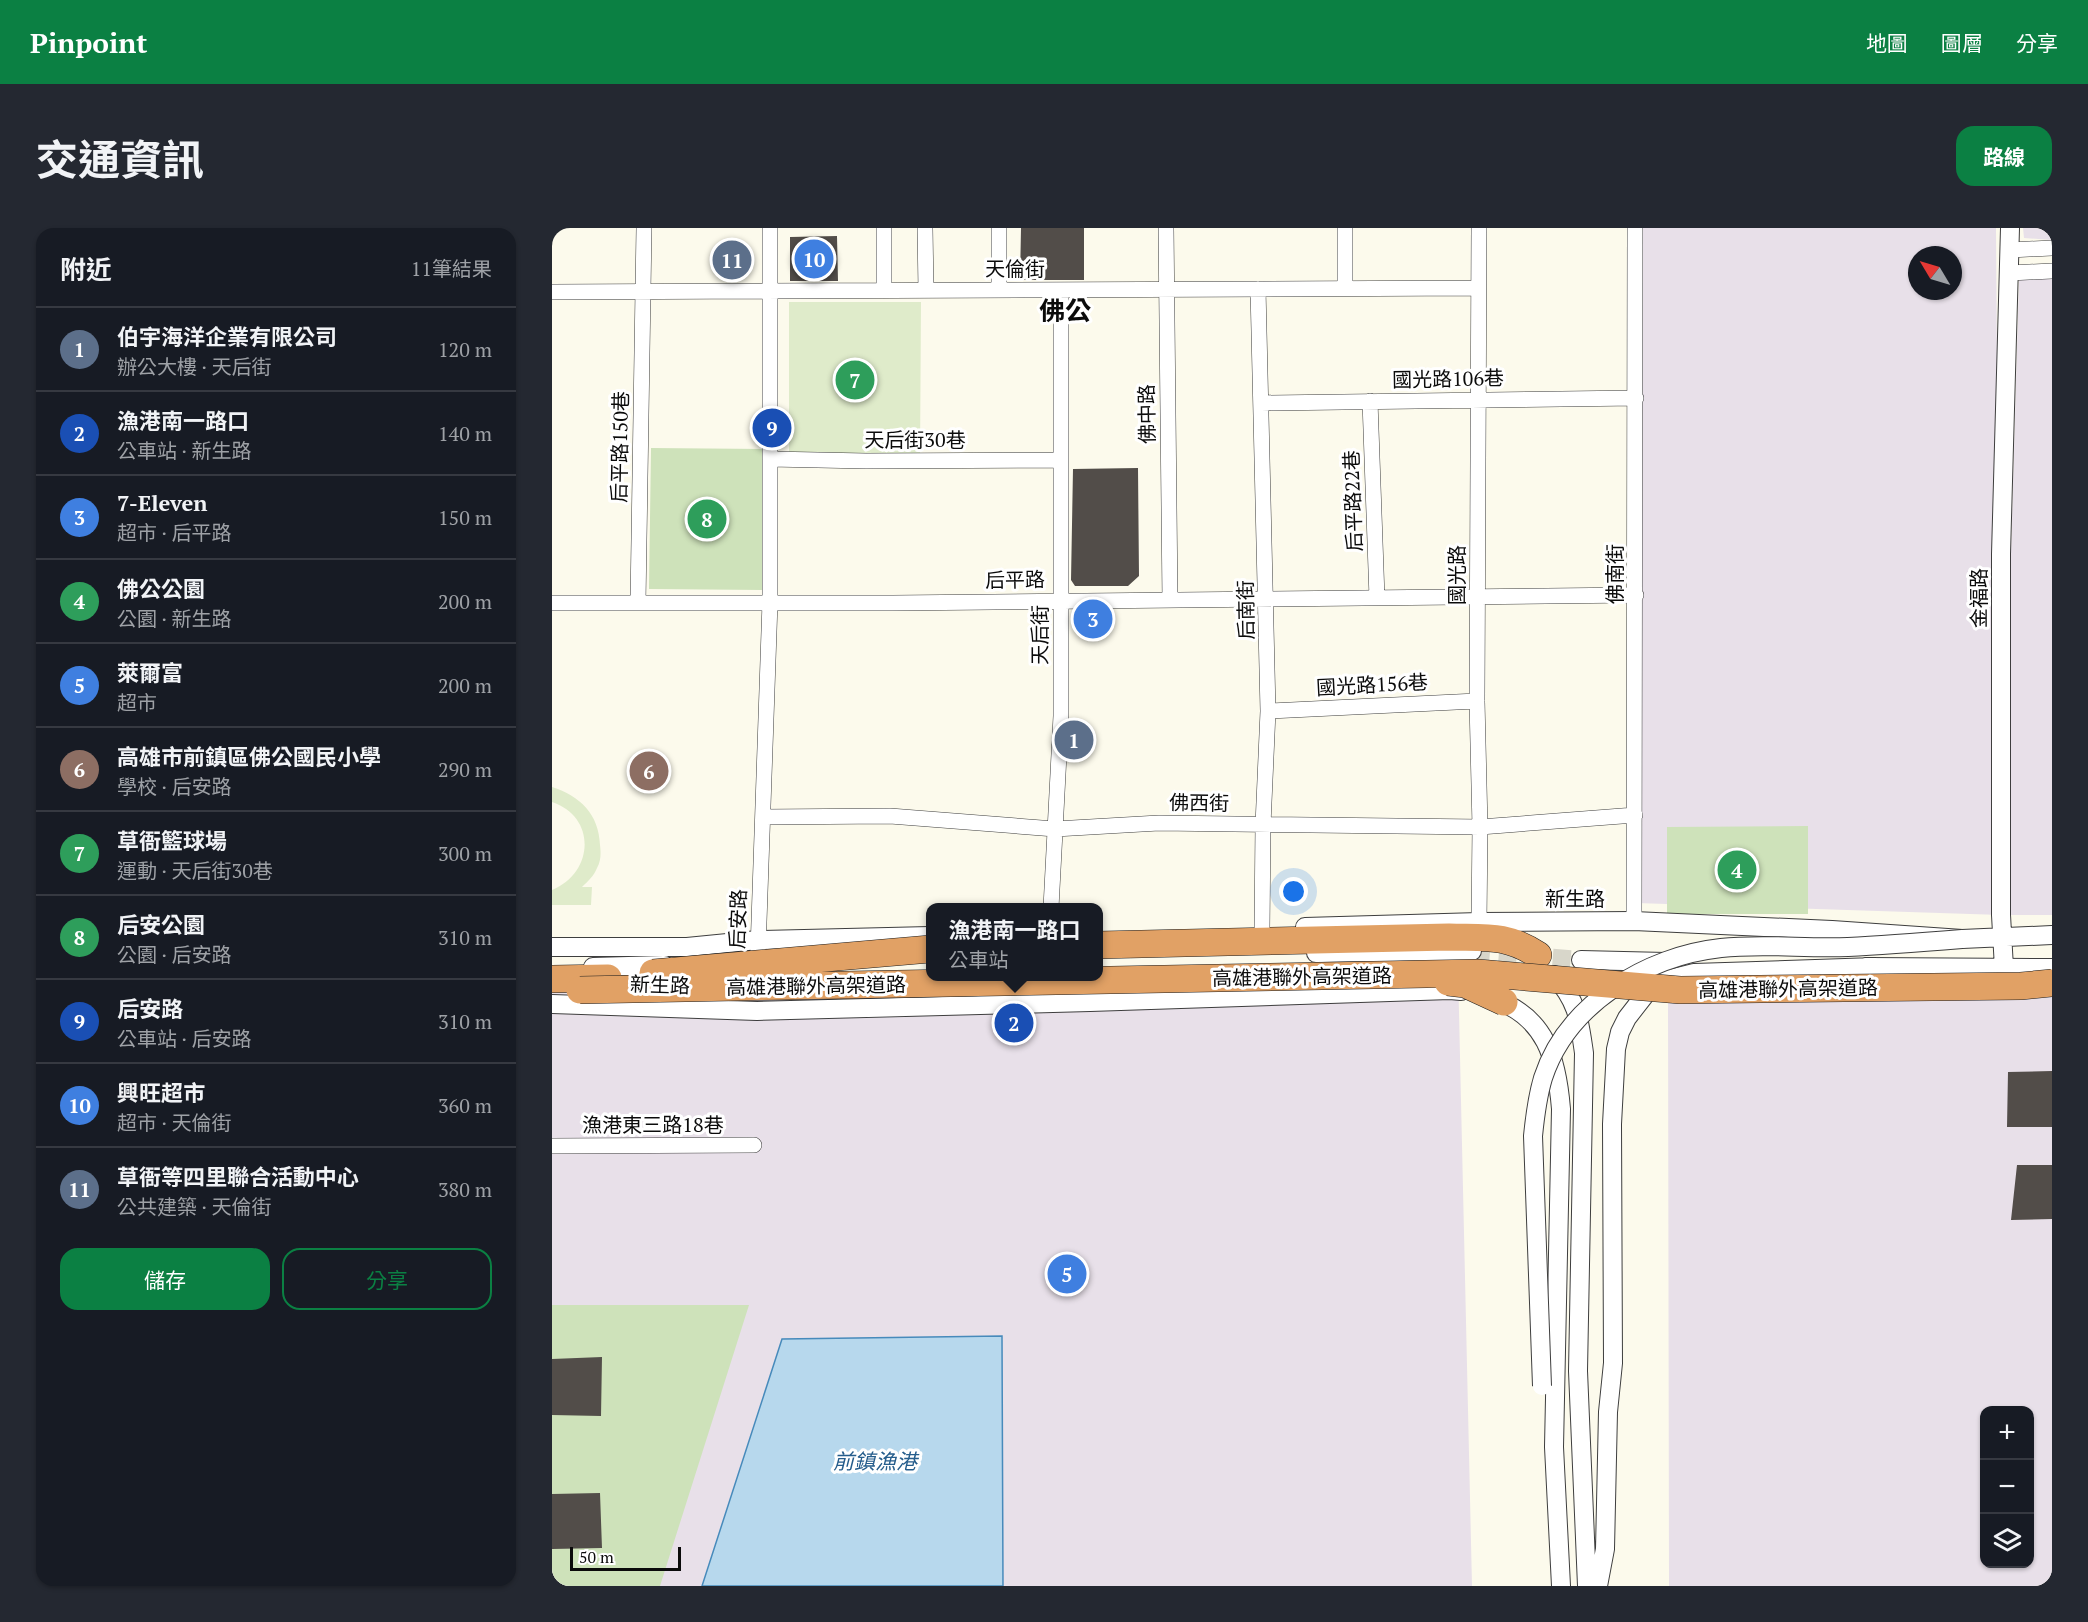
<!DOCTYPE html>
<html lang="zh-TW">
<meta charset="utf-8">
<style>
body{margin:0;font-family:"PT Serif","Noto Sans TC",serif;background:#242831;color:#f1f3f6}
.controls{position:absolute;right:18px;bottom:18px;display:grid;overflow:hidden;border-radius:12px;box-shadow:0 2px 4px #0004}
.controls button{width:54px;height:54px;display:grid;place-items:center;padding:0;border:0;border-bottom:2px solid #363941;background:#171b24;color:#f1f3f6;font:30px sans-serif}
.compass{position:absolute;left:1356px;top:18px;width:54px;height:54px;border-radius:50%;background:#171b24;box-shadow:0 2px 4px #0004;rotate:308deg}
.scale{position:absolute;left:18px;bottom:15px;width:111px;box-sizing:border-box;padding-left:6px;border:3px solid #0b0b0b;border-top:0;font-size:16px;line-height:21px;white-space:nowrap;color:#0b0b0b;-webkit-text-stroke:4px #fff;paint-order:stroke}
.you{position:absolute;left:742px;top:664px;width:21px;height:21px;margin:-15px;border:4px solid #fff;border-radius:50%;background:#1a73e8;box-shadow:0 0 0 9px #1a73e833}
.badge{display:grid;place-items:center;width:39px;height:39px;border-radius:50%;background:#0b8043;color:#fff;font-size:20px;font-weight:700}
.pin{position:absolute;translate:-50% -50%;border:3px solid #fff;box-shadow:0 2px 6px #0006}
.popup{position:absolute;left:374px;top:675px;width:177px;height:78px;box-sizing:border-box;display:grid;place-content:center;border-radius:12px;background:#171b24;filter:drop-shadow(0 2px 4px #0005);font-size:20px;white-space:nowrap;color:#9ea1a6}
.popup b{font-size:22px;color:#f1f3f6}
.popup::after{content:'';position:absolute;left:50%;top:100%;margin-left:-12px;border:12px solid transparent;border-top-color:#171b24}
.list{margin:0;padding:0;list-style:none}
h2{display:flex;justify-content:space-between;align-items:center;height:78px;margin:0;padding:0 24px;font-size:26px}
h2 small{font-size:20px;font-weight:400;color:#9ea1a6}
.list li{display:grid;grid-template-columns:39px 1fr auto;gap:18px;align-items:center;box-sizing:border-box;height:84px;padding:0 24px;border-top:2px solid #363941}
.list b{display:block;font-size:22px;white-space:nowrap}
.list p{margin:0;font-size:20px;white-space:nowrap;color:#9ea1a6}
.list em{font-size:20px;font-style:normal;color:#9ea1a6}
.actions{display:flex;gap:12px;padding:18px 24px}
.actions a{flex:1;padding:14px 0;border:2px solid #0b8043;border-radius:18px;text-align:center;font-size:21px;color:#0b8043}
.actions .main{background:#0b8043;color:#fff}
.icon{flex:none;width:33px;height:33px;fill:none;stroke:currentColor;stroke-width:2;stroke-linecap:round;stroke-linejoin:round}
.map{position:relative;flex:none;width:1500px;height:1358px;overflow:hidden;border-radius:18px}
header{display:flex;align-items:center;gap:36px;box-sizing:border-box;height:84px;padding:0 30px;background:#0b8043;color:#fff}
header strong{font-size:28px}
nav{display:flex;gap:33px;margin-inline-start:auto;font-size:21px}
.intro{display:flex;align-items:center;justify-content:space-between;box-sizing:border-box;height:144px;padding:0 36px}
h1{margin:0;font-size:42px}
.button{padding:15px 27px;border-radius:18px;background:#0b8043;color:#fff;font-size:21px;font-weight:700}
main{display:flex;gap:36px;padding:0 36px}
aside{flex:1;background:#171b24;border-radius:18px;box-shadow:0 2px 4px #0004}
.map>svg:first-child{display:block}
</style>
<header>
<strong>Pinpoint</strong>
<nav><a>地圖</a><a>圖層</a><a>分享</a></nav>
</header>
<div class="intro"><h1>交通資訊</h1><a class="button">路線</a></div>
<main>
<aside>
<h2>附近<small>11筆結果</small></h2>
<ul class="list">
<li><span class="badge" style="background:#5c6f8a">1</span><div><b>伯宇海洋企業有限公司</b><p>辦公大樓 · 天后街</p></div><em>120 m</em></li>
<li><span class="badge" style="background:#1a4fb4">2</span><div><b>漁港南一路口</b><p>公車站 · 新生路</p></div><em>140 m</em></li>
<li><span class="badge" style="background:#3f7fe0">3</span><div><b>7-Eleven</b><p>超市 · 后平路</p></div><em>150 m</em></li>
<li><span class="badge" style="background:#2e9e5b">4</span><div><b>佛公公園</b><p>公園 · 新生路</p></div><em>200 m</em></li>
<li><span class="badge" style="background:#3f7fe0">5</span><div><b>萊爾富</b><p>超市</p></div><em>200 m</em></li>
<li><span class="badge" style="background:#8d6e63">6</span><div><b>高雄市前鎮區佛公國民小學</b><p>學校 · 后安路</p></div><em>290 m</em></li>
<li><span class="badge" style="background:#2e9e5b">7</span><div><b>草衙籃球場</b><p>運動 · 天后街30巷</p></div><em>300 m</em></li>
<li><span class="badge" style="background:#2e9e5b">8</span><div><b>后安公園</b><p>公園 · 后安路</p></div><em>310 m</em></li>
<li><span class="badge" style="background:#1a4fb4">9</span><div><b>后安路</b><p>公車站 · 后安路</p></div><em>310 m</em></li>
<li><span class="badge" style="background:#3f7fe0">10</span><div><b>興旺超市</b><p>超市 · 天倫街</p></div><em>360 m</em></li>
<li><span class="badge" style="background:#5c6f8a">11</span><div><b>草衙等四里聯合活動中心</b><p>公共建築 · 天倫街</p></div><em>380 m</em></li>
</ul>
<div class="actions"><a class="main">儲存</a><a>分享</a></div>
</aside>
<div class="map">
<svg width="1500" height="1358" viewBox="0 0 1500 1358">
<rect width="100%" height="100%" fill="#fcfaec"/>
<path fill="#e8e0e9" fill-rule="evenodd" d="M1087,0h357l5,662 18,-611 33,-1v637h-51l-365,-12zM1365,27h36v36h-36z
M1471,0h29v12l-28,-2z
M906,740l14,618h-469l-2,-250 -219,3 -80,247h-150v-600z
M1500,767v591h-383l-1,-583zM1432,1182h46v154h-46z"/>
<path fill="#cee2ba" d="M99,220l114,1 -2,141 -114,-1z
M1256,598v88h-141v-87z
M0,1077h197l-89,281h-108z"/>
<path fill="#dfebca" d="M237,74h132l-1,156h-131z
M0,559c28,9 47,27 48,58 1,8 1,16 -3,23 -3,8 -9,13 -15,19h10l-1,18h-39v-15c42,-17 45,-73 0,-88z"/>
<path fill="#b7d8ed" stroke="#478abb" stroke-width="1.5" d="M450,1108l1,250h-301l80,-247z"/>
<path fill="#524d49" d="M469,0h63v52h-64z
M285,8l1,45h-48v-44z
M586,240l1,108 -11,10h-53l-4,-6 2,-111z
M1500,843v56h-45l1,-55z
M1465,937h35v54l-41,1z
M50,1129l-1,59 -49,-1v-56z
M48,1265l2,55 -50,1v-55z"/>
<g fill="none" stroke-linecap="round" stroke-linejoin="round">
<path stroke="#d8d6ca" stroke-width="18" stroke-dasharray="18 9" stroke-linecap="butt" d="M920,723l109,9"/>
<defs>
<path id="minor" d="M332,0v62
M373,0l1,62
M447,0v62
M614,0l4,372
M793,0v60
M927,0l-2,473 3,126 -1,95
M1458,22l42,-2
M1458,45l42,-2
M706,61l10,422 -5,114 -1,105
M0,64l926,-4
M818,173l7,197
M710,175l374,-5
M218,231l96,2 195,-1
M86,374l6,-374
M0,375h341l743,-8
M716,483l209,-10
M211,589l127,-1 165,13 104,-6 321,4 155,-12
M499,680l10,-192v-426
M1082,693l1,-693
M206,723l12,-349v-374
M0,918l202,-1"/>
<path id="tertiary" d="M753,699l174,-5 155,-1 198,9 130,9 90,-4
M0,719h135l71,-7 172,-4
M764,725l156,-2
M1029,732l85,2
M41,739l71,-2
M1313,739l187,1
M1452,740l-3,-53v-361l9,-326
M1002,747c24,28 25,43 30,78l-6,318 9,215
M504,755l34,19 360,-12 11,1
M942,771c52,18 63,60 67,110l-7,338 7,139
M0,776l205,7 333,-9
M1046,1358l7,-37 3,-137 5,-49 -1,-239 4,-75 4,-17 7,-14 21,-27 14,-10 32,-8 181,-6"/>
<path id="motorway" d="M546,717l351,-8c37,1 57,-3 89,18
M0,751l56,-1"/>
</defs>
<use href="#minor" stroke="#3e3e3e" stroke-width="16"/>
<use href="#tertiary" stroke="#3e3e3e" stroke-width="20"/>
<use href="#motorway" stroke="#1c1c1c" stroke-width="28"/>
<use href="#minor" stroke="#fff" stroke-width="15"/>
<use href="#tertiary" stroke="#fff" stroke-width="18"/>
<use href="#motorway" stroke="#e1a165" stroke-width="27"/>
<defs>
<path id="tertiary-bridge" d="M990,1158l-9,-250c2,-20 4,-38 10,-58 24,-74 104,-122 178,-130 42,-5 85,1 127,-1 38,-2 76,-5 114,-8"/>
<path id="motorway-bridge" d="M101,745l277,-24
M896,754l17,2 39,18
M28,762l898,-17 202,17 341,-4 31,-3"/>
</defs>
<use href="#tertiary-bridge" stroke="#3e3e3e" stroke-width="20" stroke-linecap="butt"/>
<use href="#motorway-bridge" stroke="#1c1c1c" stroke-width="28" stroke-linecap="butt"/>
<use href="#tertiary-bridge" stroke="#fff" stroke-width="18"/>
<use href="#motorway-bridge" stroke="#e1a165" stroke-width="27"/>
</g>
<g text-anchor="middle" stroke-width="6" stroke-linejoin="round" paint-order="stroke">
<g font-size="20" fill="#0b0b0b" stroke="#fff">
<text x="463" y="48">天倫街</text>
<text transform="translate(896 151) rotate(-1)" y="7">國光路106巷</text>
<text transform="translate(595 186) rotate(-91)" y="7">佛中路</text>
<text x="363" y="219">天后街30巷</text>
<text transform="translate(68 219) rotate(-89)" y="7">后平路150巷</text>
<text transform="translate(801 273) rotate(-92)" y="7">后平路22巷</text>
<text transform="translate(1063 346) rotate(-90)" y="7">佛南街</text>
<text transform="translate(905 347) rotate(-90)" y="7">國光路</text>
<text transform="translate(463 352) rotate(-1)" y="7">后平路</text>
<text transform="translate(1427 370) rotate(-90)" y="7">金福路</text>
<text transform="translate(694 382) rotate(-91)" y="7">后南街</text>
<text transform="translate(488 407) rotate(-90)" y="7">天后街</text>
<text transform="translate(820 457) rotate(-3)" y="7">國光路156巷</text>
<text transform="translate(647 575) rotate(1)" y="7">佛西街</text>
<text x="1023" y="678">新生路</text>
<text transform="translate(186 691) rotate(-88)" y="7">后安路</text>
<text transform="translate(750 749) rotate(-1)" y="7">高雄港聯外高架道路</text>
<text transform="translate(108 757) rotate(2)" y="7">新生路</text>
<text transform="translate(264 758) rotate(-1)" y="7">高雄港聯外高架道路</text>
<text transform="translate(1236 761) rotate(-1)" y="7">高雄港聯外高架道路</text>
<text x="101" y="904">漁港東三路18巷</text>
</g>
<g font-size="21" font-style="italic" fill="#255d8c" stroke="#fff">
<text x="323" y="1241">前鎮漁港</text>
</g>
<g font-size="26" font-weight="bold" fill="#0b0b0b" stroke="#fff">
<text x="513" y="92">佛公</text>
</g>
</g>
</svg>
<div class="controls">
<button>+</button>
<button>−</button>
<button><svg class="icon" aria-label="layers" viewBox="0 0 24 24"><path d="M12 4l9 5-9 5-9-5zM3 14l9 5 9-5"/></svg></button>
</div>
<svg class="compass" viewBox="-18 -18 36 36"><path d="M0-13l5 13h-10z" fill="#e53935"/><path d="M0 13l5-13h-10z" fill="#9ea1a6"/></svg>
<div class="scale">50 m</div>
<div class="you"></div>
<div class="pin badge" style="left:522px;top:512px;background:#5c6f8a">1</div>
<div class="pin badge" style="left:462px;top:795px;background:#1a4fb4">2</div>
<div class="popup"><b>漁港南一路口</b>公車站</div>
<div class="pin badge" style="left:541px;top:391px;background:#3f7fe0">3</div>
<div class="pin badge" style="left:1185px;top:642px;background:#2e9e5b">4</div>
<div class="pin badge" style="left:515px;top:1046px;background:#3f7fe0">5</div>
<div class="pin badge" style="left:97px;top:543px;background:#8d6e63">6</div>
<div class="pin badge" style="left:303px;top:152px;background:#2e9e5b">7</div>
<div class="pin badge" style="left:155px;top:291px;background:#2e9e5b">8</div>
<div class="pin badge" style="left:220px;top:200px;background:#1a4fb4">9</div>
<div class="pin badge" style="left:262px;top:31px;background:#3f7fe0">10</div>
<div class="pin badge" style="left:180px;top:32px;background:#5c6f8a">11</div>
</div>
</main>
